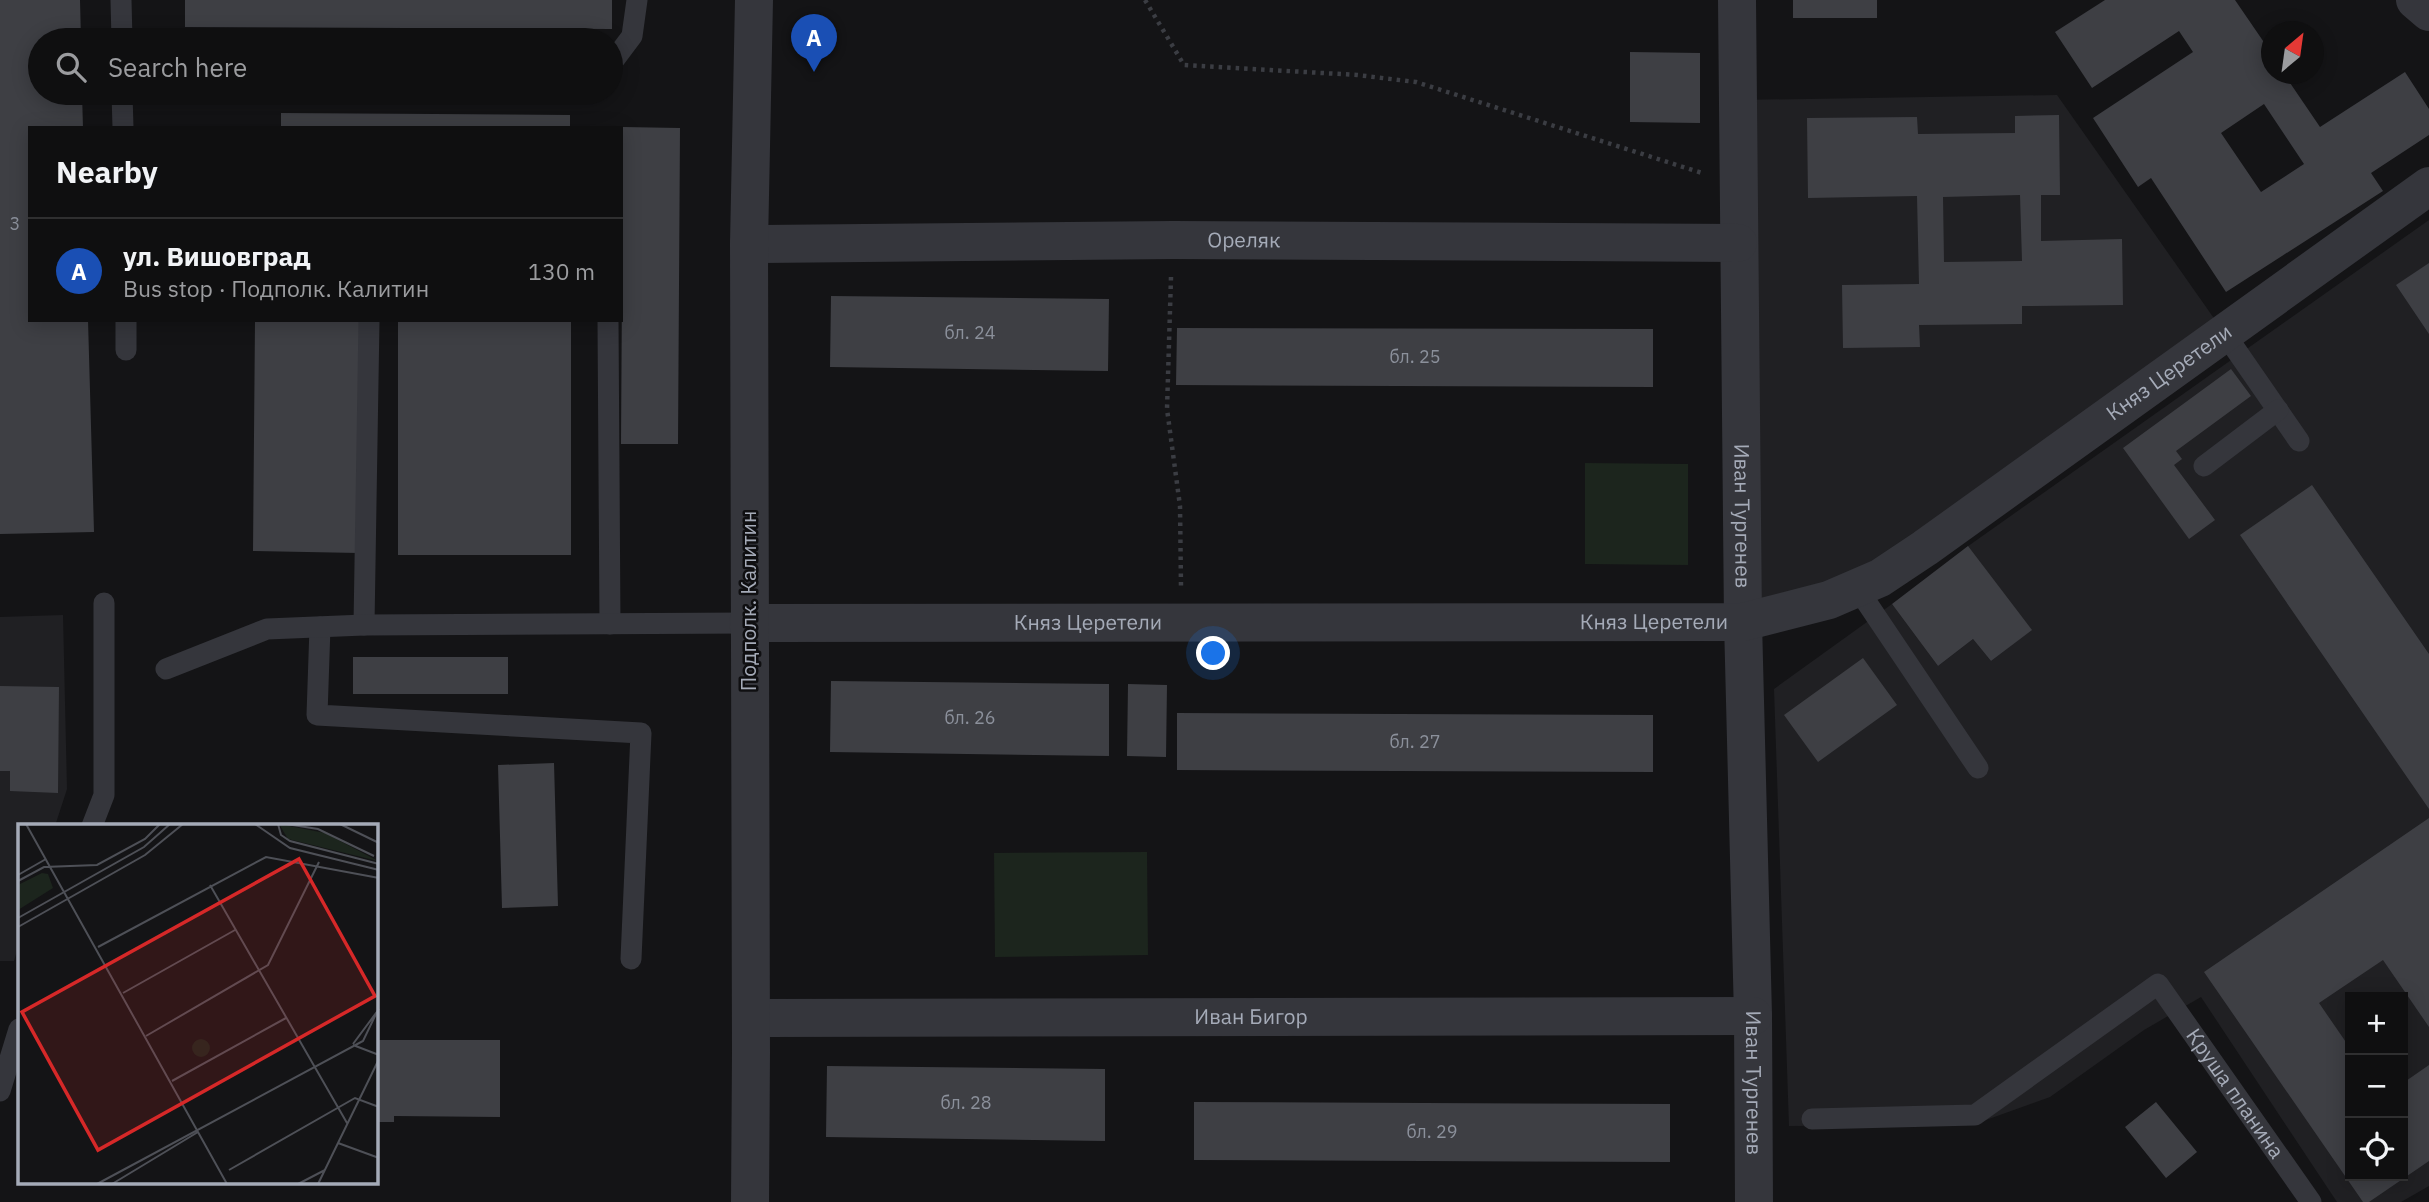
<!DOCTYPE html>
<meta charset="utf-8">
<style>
body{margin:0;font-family:"IBM Plex Sans",sans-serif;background:#1d1d1e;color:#f1f3f6}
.controls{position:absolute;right:21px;bottom:21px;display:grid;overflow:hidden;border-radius:0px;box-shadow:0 4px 18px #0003}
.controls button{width:63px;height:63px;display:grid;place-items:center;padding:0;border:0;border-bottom:2px solid #2f2f30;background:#0f0f10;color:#f1f3f6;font:35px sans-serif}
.compass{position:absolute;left:2261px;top:21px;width:63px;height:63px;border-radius:50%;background:#0f0f10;box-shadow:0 4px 18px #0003;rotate:29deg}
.you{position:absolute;left:1214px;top:654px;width:24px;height:24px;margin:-18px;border:5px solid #fff;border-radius:50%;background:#1a73e8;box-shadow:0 0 0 10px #1a73e833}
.badge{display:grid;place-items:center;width:46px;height:46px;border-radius:50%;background:#1a73e8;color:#fff;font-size:23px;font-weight:700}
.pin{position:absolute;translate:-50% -58px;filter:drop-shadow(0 2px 4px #0008)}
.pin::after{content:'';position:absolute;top:37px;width:24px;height:21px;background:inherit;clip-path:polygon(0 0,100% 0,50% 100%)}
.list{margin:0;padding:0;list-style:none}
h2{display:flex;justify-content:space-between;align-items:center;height:91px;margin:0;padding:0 28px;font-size:30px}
h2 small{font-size:23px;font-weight:400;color:#9b9c9f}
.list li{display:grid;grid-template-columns:46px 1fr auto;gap:21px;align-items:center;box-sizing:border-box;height:105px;padding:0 28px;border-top:2px solid #2f2f30}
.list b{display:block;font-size:26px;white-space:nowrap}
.list p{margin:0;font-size:23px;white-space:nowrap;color:#9b9c9f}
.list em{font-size:23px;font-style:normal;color:#9b9c9f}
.icon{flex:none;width:38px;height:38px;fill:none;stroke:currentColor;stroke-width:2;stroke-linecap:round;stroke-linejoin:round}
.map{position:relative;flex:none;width:2429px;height:1202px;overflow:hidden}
.search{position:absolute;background:#0f0f10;box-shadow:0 4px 18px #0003;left:28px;top:28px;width:595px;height:77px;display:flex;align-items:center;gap:18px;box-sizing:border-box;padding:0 24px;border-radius:38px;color:#9b9c9f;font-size:26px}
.panel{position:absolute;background:#0f0f10;box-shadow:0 4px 18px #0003;left:28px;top:126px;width:595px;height:196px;border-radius:0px}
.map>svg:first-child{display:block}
</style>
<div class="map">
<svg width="2429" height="1202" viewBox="0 0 2429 1202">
<rect width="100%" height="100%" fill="#141416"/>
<path fill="#202023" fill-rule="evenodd" d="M2057,95l168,239 -300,214 -182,74 -4,-522z
M2429,220v966l-28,16h-64l-136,-205 -57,33 -94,67 -78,28 -183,1 -15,-437 118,-85 46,62 35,-27 18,22 40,-31 -67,-81zM2350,997h53v179h-53z
M63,615l4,174 -12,37h-36v118l-5,17h-14v-344z"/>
<path fill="#1c251d" d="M1585,463l103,1v101l-103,-1z
M1147,852l1,103 -153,2 -1,-104z"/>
<path fill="#3e3f44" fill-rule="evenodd" d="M0,0h80l1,40h-41v53h42l1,35h-53v192h58l6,212 -94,2z
M185,0h427v29l-427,-2z
M1793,0h84v18h-84z
M2105,0h130l37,54v20h12l36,53 85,-55 24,37v26l-58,38 12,18 -157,101 -75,-114 -13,9 -45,-69 100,-66 -14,-21 -87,57 -37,-56zM2264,104l40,60 -43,28 -40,-59z
M1630,52l70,1v70l-70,-1z
M281,113l289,2v13h-289z
M2059,115l1,80h-19v46l81,-2 1,66 -101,1v18l-103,1 1,22 -77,1 -1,-63 77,-1 -2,-88 -109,2 -1,-80 110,-1 1,17 97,-1v-17zM2020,195l2,66 -78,1 -1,-65z
M623,127l57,1 -2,316h-57z
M2429,263v71l-33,-49z
M831,296l278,3 -1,72 -278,-4z
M255,320h106l-2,233 -106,-2z
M398,320h173v235h-173z
M1177,328l476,1v58l-477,-2z
M2231,369l20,27 -75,55 6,8 -8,6 41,55 -26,19 -66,-91z
M2312,485l117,169v155l-189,-274z
M1968,546l64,84 -41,31 -18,-22 -35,27 -46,-62z
M353,657h155v37h-155z
M1863,658l34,47 -79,57 -34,-47z
M831,681l278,3v72l-279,-4z
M1128,684l39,1 -1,72 -39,-1z
M0,686l59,1 -1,106 -48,-2v-20h-10z
M1177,713l476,2v57l-476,-2z
M554,763l4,143 -56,2 -4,-143z
M2429,818v209l-46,-67 -64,43 31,45v128h53v-93l26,-18v96l-60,41h-6l-159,-230z
M376,1040h124v77l-106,-1v6h-18z
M827,1066l278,3v72l-279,-4z
M1194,1102l476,2v58l-476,-2z
M2156,1102l41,50 -31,26 -41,-51z"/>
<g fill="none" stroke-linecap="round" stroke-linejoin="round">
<path stroke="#3b3d43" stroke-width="4.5" stroke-dasharray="3.5 5" stroke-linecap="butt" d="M1145,0l39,65 173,10 59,7 286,91
M1171,277l-4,132 13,97 1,80"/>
<g stroke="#35363c" stroke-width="21">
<path d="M121,0l1,40"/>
<path d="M611,60h3l18,-24 5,-36"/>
<path d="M122,93l1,35"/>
<path d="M126,320v30"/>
<path d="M608,320l2,304"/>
<path d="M2225,334l74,107"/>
<path d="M2204,466l74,-56"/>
<path d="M1857,588l121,180"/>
<path d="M364,625l5,-305"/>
<path d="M320,627l-3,88 324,18 -10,226"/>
<path d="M166,669l101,-40 97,-4 384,-2"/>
<path d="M92,826l12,-31v-192"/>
<path d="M0,1091l19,-62"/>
<path id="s1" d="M1812,1119l163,-4 183,-131 153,218"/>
</g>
<g stroke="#35363c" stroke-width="38">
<path id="s2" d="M1737,0l6,622 10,394 1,186"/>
<path d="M2415,0l14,12"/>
<path id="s3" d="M749,244l424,-4 565,3"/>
<path id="s4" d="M748,623l995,-1 86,-22 51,-22 45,-30 504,-362"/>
<path id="s5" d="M751,1018l1002,-2"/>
</g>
<path stroke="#35363c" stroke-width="38" d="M750,1202l1,-150 -2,-808 5,-244"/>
</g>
<g text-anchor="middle" stroke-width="5" stroke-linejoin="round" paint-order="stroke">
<g font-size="18" fill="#8b909b">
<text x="15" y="230">3</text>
<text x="970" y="339">бл. 24</text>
<text x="1415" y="363">бл. 25</text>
<text x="970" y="724">бл. 26</text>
<text x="1415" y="748">бл. 27</text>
<text x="966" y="1109">бл. 28</text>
<text x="1432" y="1138">бл. 29</text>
</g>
<g font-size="21" fill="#a5abb8" stroke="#0f0f11">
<text dy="7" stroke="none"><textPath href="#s3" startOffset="495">Ореляк</textPath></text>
<text dy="7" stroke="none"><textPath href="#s4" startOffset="1494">Княз Церетели</textPath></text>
<text dy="7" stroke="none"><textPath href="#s2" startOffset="516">Иван Тургенев</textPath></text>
<text transform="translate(749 601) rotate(-90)" y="7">Подполк. Калитин</text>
<text dy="7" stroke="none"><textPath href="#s4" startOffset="340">Княз Церетели</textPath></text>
<text dy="7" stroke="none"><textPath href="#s4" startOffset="906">Княз Церетели</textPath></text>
<text dy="7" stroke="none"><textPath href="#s5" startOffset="500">Иван Бигор</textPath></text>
<text dy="7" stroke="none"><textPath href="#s2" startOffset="1083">Иван Тургенев</textPath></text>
<text dy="7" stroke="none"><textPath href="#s1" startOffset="522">Круша планина</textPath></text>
</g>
</g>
<g transform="translate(18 824)">
<rect width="360" height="360" fill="#141416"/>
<path d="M261,0l46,9 53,28 -90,-22zM24,49l6,1 5,14 -35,22v-25zM174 224a9 9 0 1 1 18 0a9 9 0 1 1-18 0Z" fill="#1c251d"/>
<path fill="none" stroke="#4e5057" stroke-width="2" d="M8,0l201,360M237,0l35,24 89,22M260,0l3,11 9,6 89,23M268,0l32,5 56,27M322,0l39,19M0,51l28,-16M0,57l26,-14 53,-2 48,-26 15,-15M192,61l137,238M0,94l126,-71 26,-23M0,103l127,-72 38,-31M80,123l168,-90 113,21M105,169l112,-63M128,212l122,-71 51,-103M335,220l26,-35M335,221l26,10M154,257l114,-63M320,319l41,15M211,346l126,-72 24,9M79,360l266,-143 13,-27M94,360l86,-52M280,360l27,-14M300,360l61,-125"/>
<path fill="#d62828" fill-opacity="0.15" stroke="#d62828" stroke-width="3.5" d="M281,35l76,137 -277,154 -76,-138z"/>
<rect width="360" height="360" fill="none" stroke="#a5abb8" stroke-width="3.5"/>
</g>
</svg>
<div class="controls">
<button>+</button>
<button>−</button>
<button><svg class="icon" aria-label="locate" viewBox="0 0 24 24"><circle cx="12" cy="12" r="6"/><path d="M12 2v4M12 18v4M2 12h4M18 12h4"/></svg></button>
</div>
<svg class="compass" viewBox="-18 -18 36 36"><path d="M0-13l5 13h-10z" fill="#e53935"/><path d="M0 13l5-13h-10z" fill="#9b9c9f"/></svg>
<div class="you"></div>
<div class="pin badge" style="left:814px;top:72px;background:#1a4fb4">A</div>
<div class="search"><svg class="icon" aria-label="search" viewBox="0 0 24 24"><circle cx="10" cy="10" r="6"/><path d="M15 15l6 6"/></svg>Search here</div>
<section class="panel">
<h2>Nearby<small></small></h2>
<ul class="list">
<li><span class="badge" style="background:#1a4fb4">A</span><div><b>ул. Вишовград</b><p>Bus stop · Подполк. Калитин</p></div><em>130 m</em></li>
</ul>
</section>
</div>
